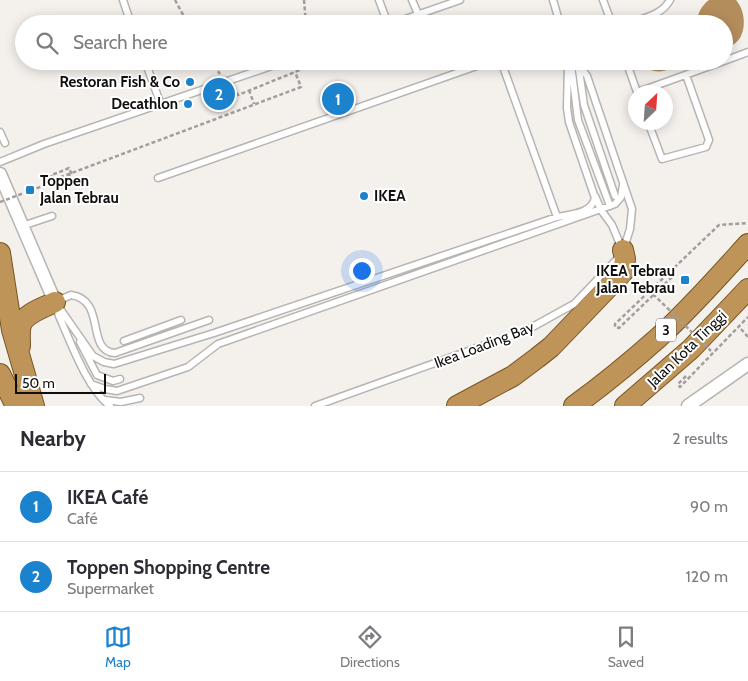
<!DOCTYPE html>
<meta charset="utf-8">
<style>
body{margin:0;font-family:Cabin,sans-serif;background:#f2f2f3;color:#2b2b33}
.compass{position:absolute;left:628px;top:85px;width:45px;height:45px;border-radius:50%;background:#fff;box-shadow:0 2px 12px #0003;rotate:25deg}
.scale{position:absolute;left:15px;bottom:12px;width:91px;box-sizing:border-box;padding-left:5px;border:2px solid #100f0e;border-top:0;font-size:14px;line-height:18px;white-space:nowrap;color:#100f0e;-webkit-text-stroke:4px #fff;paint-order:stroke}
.you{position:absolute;left:361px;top:270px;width:18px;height:18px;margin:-12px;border:4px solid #fff;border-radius:50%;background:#1a73e8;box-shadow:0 0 0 8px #1a73e833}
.badge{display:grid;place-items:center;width:32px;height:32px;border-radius:50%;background:#1b82cd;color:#fff;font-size:16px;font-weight:700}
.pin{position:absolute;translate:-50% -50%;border:2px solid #fff;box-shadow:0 1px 5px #0006}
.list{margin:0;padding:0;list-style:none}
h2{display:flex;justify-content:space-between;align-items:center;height:65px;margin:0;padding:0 20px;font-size:21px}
h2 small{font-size:16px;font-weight:400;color:#7c7c81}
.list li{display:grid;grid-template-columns:32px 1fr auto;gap:15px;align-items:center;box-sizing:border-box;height:70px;padding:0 20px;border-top:1px solid #e1e1e2}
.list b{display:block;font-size:19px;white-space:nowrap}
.list p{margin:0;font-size:16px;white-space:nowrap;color:#7c7c81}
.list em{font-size:16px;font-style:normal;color:#7c7c81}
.icon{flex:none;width:28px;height:28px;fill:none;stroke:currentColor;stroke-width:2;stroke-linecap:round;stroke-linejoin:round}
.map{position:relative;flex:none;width:748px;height:406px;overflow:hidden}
.search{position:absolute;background:#fff;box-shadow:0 2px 12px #0003;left:15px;right:15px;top:15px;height:55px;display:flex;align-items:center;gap:12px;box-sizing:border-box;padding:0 18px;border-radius:28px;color:#7c7c81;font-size:19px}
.sheet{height:205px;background:#fff}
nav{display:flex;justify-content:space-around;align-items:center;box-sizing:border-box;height:70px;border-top:1px solid #e1e1e2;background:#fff;font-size:14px;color:#7c7c81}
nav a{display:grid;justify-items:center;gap:2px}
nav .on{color:#1b82cd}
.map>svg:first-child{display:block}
</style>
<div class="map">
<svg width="748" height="406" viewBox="0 0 748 406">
<rect width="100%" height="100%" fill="#f4f1ed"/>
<path fill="#b48d5c" d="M709,0h27c12,13 12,45 -12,48v-24h-27c0,-10 4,-18 12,-24z
M638,61h41c-12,14 -28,14 -41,0z"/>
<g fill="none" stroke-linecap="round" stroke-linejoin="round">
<defs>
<path id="service" d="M123,0l8,24
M379,0l9,24
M412,0l6,14
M553,0l7,24
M603,0l9,24
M391,24l69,-24
M628,24c16,-6 34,-9 42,-24
M145,61l16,44
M501,61l56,156
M576,61l11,15 45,133 -2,20 -6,19
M626,61l11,31
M724,61l24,-9
M571,64l7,56 32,86
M579,70l5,35 31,91
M638,92l86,-31
M648,122l14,37 44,-12 3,-7 -23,-65
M0,132l5,11
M0,162l44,-18 242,-83
M158,178l333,-117
M595,196l6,14 11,15 10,24
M22,226l30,-10
M57,301l14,-6c36,5 14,56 44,58l94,-33
M56,303l37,53 11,6 10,2 100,-31 343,-116c14,-3 34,-3 38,-19l-26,-76 -2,-14 1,-47
M56,305l3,11c12,27 28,72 51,90
M124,341l57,-21
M80,342l17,33 16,6 7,-2
M91,384l14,5 12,2 71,-24 30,-23 397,-140 6,-7 2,-12
M105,400l16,2 19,-4
M315,406l212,-76 47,-26 45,-47"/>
<path id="minor" d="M0,174l55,128
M688,406l60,-42"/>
<path id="trunk" d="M0,253l12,77 22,76
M20,346c0,-7 -1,-15 1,-21 4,-12 24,-18 34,-23
M0,374l16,32
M457,406l56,-30 24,-18 14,-11 72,-75 2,-13 -2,-9
M574,406c29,-21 57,-44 84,-68 32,-29 61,-62 90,-94
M625,406l66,-57 57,-60"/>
</defs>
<use href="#service" stroke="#b7b4b1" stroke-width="9"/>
<use href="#minor" stroke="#b7b4b1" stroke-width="15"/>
<use href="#trunk" stroke="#775523" stroke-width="22"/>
<path stroke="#a19e9c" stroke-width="2.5" stroke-dasharray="4 2.5" stroke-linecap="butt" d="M175,0l13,24
M304,0l2,24
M210,61l10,13
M232,88l6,7 62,-25 6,-9
M249,90l5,14
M57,173l-6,2 2,5 248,-93 -6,-15
M672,277l-53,51 -4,-1v-3l104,-99 29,-2
M741,329l7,8
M686,376l-8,8 2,3 68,-70"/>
<use href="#service" stroke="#fff" stroke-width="6"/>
<use href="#minor" stroke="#fff" stroke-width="12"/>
<use href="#trunk" stroke="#bf9458" stroke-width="20"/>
<path stroke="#a19e9c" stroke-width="2.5" stroke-dasharray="4 2.5" stroke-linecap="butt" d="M0,202l72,-27 -3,-7 -12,5
M653,294l58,57"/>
</g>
<g fill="#1b82cd" stroke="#fff" stroke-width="2">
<circle cx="190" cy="82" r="5"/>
<circle cx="188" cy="104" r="5"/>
<rect x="25" y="185" width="10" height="10" rx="2.5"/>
<circle cx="364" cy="196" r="5"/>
<rect x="680" y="275" width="10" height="10" rx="2.5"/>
</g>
<g text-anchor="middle" stroke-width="4" stroke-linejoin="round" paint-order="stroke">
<rect fill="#fff" stroke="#585756" stroke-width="1" x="656" y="318.5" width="20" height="23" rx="4"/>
<g font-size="14" font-weight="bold" fill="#100f0e">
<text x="666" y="335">3</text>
</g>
<g font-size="15" font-weight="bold" fill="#100f0e" stroke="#fff" text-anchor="end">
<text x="180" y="87">Restoran Fish &amp; Co</text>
<text x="178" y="109">Decathlon</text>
<text x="40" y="186" text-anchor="start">Toppen<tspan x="40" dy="17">Jalan Tebrau</tspan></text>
<text x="374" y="201" text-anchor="start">IKEA</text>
<text x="675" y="276">IKEA Tebrau<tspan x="675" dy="17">Jalan Tebrau</tspan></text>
</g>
<g font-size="15" fill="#100f0e" stroke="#fff">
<text transform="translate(484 345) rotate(-21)" y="5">Ikea Loading Bay</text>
<text transform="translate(687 349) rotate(-44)" y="5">Jalan Kota Tinggi</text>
</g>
</g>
</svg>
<svg class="compass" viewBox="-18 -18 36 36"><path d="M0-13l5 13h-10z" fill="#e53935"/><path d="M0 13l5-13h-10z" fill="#7c7c81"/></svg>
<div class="scale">50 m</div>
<div class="you"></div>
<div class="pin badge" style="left:338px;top:99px">1</div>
<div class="pin badge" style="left:219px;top:94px">2</div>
<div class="search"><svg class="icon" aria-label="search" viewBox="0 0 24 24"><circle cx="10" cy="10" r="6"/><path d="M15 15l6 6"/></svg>Search here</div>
</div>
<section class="sheet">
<h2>Nearby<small>2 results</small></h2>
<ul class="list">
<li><span class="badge">1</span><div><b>IKEA Café</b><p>Café</p></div><em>90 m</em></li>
<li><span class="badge">2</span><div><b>Toppen Shopping Centre</b><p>Supermarket</p></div><em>120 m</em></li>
</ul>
</section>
<nav>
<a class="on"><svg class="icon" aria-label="map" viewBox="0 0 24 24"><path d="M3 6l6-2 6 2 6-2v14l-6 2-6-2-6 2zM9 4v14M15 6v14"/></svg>Map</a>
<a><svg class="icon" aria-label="directions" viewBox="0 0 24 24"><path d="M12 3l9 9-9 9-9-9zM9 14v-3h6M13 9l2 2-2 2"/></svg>Directions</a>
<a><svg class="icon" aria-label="saved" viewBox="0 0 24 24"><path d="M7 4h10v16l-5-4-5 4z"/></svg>Saved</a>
</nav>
